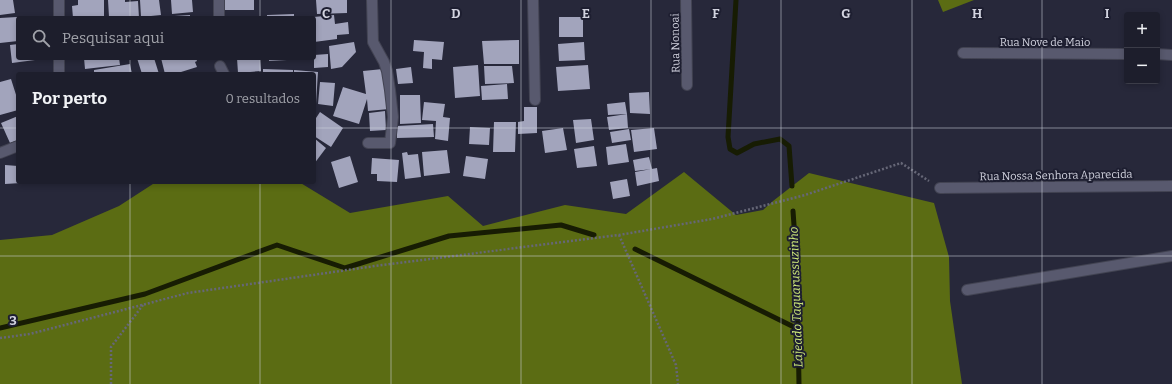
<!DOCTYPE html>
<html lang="pt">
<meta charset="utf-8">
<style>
body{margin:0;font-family:Bitter,serif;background:#2a2b38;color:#f1f3f6}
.controls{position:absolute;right:12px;top:12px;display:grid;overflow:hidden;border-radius:4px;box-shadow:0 2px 6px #0003}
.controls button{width:36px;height:36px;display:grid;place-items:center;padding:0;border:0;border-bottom:1px solid #3b3c48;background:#1d1e2c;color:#f1f3f6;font:20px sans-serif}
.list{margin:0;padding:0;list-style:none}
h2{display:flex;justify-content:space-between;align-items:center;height:52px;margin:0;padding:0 16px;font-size:17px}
h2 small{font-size:13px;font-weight:400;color:#a0a2a9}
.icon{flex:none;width:22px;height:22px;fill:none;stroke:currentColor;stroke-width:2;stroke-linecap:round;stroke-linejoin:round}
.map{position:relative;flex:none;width:1172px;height:384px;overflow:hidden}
.search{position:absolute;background:#1d1e2c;box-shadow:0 2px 6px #0003;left:16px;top:16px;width:300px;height:44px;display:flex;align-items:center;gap:10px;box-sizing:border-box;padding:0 14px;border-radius:4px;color:#a0a2a9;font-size:15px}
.panel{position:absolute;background:#1d1e2c;box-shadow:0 2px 6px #0003;left:16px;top:72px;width:300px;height:112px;border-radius:4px}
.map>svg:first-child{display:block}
</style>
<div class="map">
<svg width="1172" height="384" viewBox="0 0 1172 384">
<rect width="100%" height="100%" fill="#27283a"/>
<path fill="#5b6c13" d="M938,0h36l-31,12z
M684,172l52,43 27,-5 10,-9 36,-28 125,30 15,54 1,44 12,83h-962v-144l52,-5 67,-29 37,-24h143l51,31 98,-17 35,30 82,-21 61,9z"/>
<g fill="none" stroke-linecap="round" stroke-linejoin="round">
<path stroke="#171c03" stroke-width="5" d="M736,0l-8,137 2,12 7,4 17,-9 26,-5 9,7 3,40
M793,211l4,57 2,116
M635,249l163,80
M0,328l145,-34 132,-49 68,23 104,-32 112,-11 33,10"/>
</g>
<path fill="#a2a4bc" d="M0,0h13l2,13 -15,2z
M78,0h26v18h-31l-1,-12 6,-1z
M108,0h17v2l13,-1 1,17 -30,-1z
M140,0h19l2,15 -20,2z
M171,0h21l1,12 -21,2z
M225,0h29v10h-29z
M316,0h31v13l-30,1z
M294,14v4h-27v-3z
M190,15v3h-31v-1z
M334,15l1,9 13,-2 1,12 -12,1v4l-23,3v-25z
M264,16v2h-23v-1z
M17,17l1,24 -18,2v-25z
M559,17h24v20h-24z
M414,40l30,2 -2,18 -10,-1v10l-9,-1 1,-16 -11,-1z
M519,40v24h-35l-2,-23z
M354,42l2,10 -14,15 -11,2 -2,-23z
M584,42l1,18 -26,1 -1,-17z
M18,44v14h16l1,2 -23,3 -2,-18z
M328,54v13l-14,1v-13z
M84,58h35l1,7 -35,4z
M137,58h17l5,16h-17z
M161,58h35l1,3 -2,1 2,5 -16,5v2h-16z
M237,58h23l1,13 -23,2z
M269,58h19l-1,2 -18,1z
M130,64l2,10h-38v-4z
M478,65l2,31 -25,2 -2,-31z
M588,65l2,24 -32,2 -2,-24z
M484,66h28l2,17 -29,1z
M411,67l2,16 -15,1 -2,-15z
M263,69l30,1v4h-30z
M383,69l6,40 -21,2 -1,-12 -8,25 -26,-8 10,-29 23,7 -3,-23z
M294,70l24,2 -2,32h-2v-30h-20z
M11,79l7,22v9l-18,5v-33z
M320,82l15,1 -2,23 -15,-2z
M507,84l1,15 -26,1 -1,-14z
M649,92l1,22 -20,-1 -1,-20z
M400,95h20l1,28 -21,1z
M424,102l21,2 -2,13 7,1 -2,23 -13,-2 1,-18 -14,-1z
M625,102l2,12 -19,1 -1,-11z
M524,107h13v26l-19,1v-12l6,-1z
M385,111l1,19 -16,1 -1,-18z
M320,112l23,16 -12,19 -17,-11v-15z
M627,114l1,14 -19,2 -2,-13z
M18,116v24l-8,3 -9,-20z
M591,119l3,21 -18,3 -3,-23z
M494,122h22l-1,30h-22z
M433,124l1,13 -37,1v-12z
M470,127l20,1 -1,17 -20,-1z
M563,128l4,22 -22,3 -3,-22z
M654,128l3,21 -23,3 -3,-22z
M629,129l2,11 -19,3 -2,-11z
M314,138l12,10 -12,16z
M626,144l3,18 -21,3 -2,-18z
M594,146l3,20 -20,2 -3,-19z
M447,150l3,23 -26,3 -2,-24z
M407,152l1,3 10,-1 3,23 -16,2 -3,-26z
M350,156l8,26 -19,6 -8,-26z
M466,156l22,3 -3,20 -22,-3z
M649,157l3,12 -17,2 -2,-11z
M372,158l27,2 -2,22 -20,-1v-7h-6z
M5,165l13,1v16h3v1l-16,1z
M657,168l2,13 -22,5 -2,-14z
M627,179l3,17 -17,3 -3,-17z"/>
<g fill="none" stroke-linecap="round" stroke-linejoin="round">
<defs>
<path id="minor" d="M219,0v18
M533,0l2,100
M686,0l1,85
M59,18v-18
M963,53l164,1
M1157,54l15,1
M220,66l4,8
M59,74v-16
M368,143h22l3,-26 -3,-27 -3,-19 -3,-9 -11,-20 -1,-42
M0,153l18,-7
M940,188l232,-2
M967,290l205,-34"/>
</defs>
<use href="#minor" stroke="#424352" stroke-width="12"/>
<path stroke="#666777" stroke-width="2.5" stroke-dasharray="2 2" stroke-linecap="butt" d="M619,235l57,130 2,19
M0,338l30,-4 158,-41 194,-28 237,-30 93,-16 93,-24 96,-32 28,18
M111,384v-37l32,-42"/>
<use href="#minor" stroke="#58596e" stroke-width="10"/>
</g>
<path fill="none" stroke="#d2d3df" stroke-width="1" stroke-opacity="0.55" d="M130,0v18M260,0v18M391,0v384M521,0v384M651,0v384M781,0v384M912,0v384M1042,0v384M130,58v16M260,58v16M0,128h18M314,128h858M130,182v202M260,182v202M0,256h1172"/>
<g text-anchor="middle" stroke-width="4" stroke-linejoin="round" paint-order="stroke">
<g font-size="11" fill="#d2d3df" stroke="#1d1e30">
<text x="1045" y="46">Rua Nove de Maio</text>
<text transform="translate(675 43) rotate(-91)" y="4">Rua Nonoai</text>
<text transform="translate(1056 175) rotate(-1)" y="4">Rua Nossa Senhora Aparecida</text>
</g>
<g font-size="12" font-style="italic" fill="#d0eb7b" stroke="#1d1e30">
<text transform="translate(796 297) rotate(-92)" y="4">Lajeado Taquarussuzinho</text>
</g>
</g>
<g font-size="13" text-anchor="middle" font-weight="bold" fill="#d2d3df" stroke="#1d1e30" stroke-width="4" stroke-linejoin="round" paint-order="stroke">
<text x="326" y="18">C</text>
<text x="456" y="18">D</text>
<text x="586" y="18">E</text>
<text x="716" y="18">F</text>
<text x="846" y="18">G</text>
<text x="977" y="18">H</text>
<text x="1107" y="18">I</text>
<text x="13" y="325">3</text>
</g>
</svg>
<div class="controls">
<button>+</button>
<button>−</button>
</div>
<div class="search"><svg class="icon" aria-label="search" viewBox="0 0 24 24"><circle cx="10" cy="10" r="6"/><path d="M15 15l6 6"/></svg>Pesquisar aqui</div>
<section class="panel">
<h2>Por perto<small>0 resultados</small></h2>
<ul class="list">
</ul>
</section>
</div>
